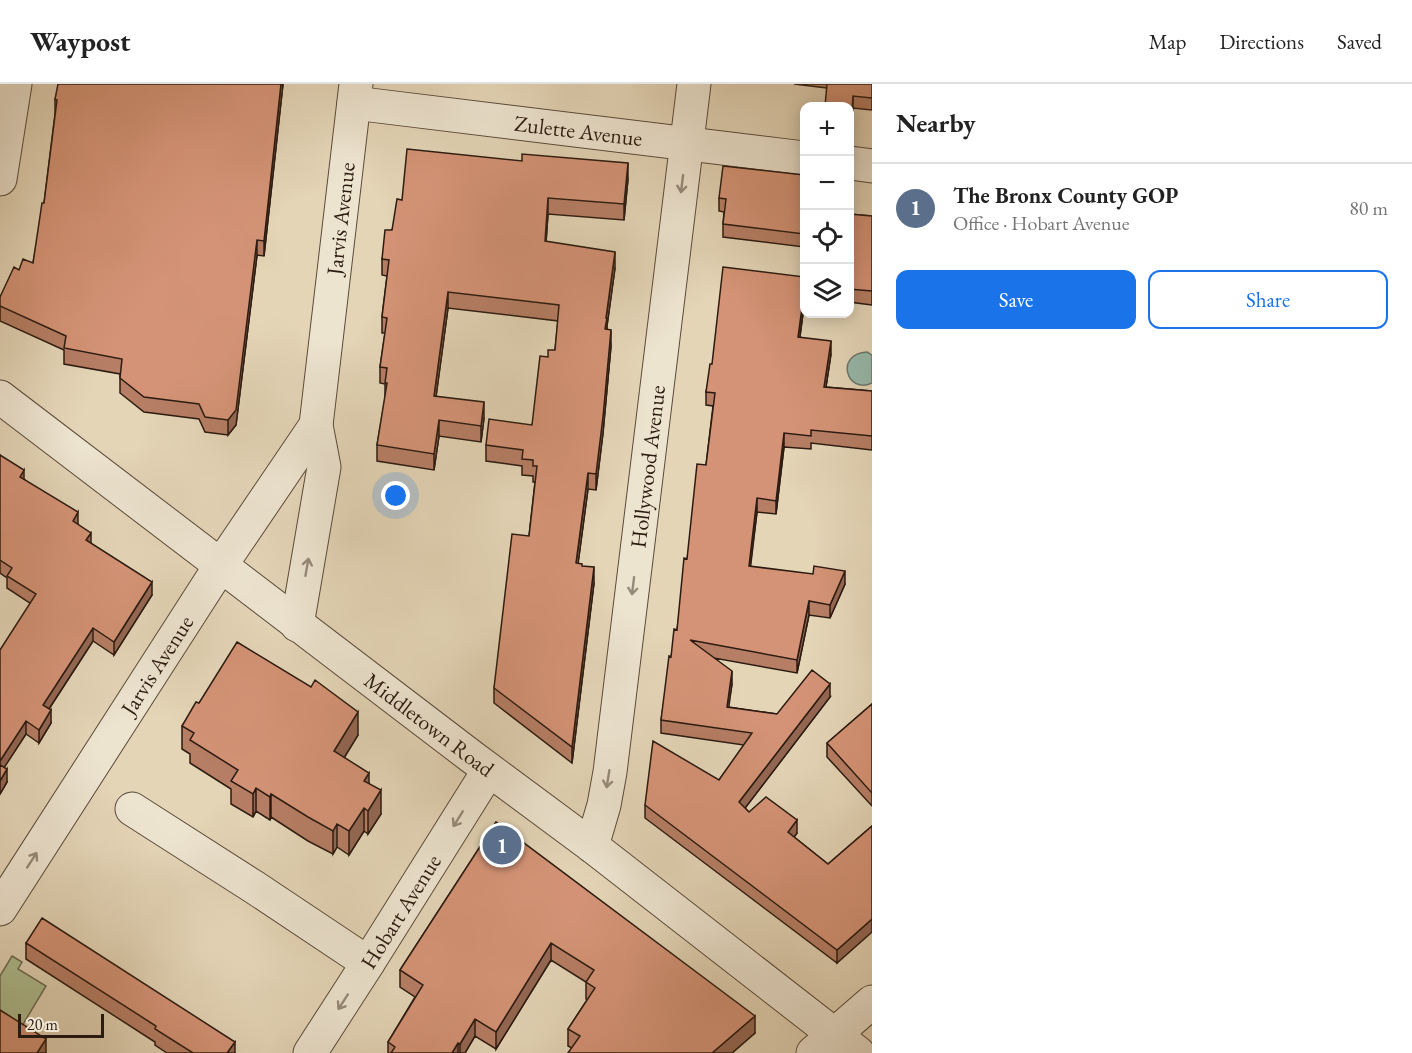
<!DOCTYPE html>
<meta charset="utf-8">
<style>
body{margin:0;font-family:"EB Garamond",serif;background:#f2f2f2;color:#222}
.controls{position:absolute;right:18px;top:18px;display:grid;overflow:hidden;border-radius:12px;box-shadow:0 3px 15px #0003}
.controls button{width:54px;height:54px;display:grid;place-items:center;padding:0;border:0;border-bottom:2px solid #e0e0e0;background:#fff;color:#222;font:30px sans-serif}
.scale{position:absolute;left:18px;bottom:15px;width:86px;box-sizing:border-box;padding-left:6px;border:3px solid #2c1b11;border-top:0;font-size:16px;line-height:21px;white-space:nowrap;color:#2c1b11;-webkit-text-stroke:4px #ede4d0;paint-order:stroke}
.you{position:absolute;left:396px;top:412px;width:21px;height:21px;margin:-15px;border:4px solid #fff;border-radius:50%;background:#1a73e8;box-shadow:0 0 0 9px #1a73e833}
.badge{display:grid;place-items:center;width:39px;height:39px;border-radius:50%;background:#1a73e8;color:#fff;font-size:20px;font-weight:700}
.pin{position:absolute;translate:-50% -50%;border:3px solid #fff;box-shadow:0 2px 6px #0006}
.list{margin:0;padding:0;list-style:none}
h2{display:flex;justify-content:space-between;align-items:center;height:78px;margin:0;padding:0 24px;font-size:26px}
h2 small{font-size:20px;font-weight:400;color:#767676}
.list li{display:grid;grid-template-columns:39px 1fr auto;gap:18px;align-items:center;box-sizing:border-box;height:90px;padding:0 24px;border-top:2px solid #e0e0e0}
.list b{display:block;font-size:22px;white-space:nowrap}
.list p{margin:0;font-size:20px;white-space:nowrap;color:#767676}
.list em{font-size:20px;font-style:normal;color:#767676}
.actions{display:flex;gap:12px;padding:18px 24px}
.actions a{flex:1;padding:14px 0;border:2px solid #1a73e8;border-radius:12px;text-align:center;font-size:21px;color:#1a73e8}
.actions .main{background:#1a73e8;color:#fff}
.icon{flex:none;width:33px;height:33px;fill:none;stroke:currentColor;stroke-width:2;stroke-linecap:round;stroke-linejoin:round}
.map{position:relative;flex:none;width:872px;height:969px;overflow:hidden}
header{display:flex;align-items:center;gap:36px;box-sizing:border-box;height:84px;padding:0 30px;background:#fff;border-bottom:2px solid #e0e0e0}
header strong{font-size:28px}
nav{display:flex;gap:33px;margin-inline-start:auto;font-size:21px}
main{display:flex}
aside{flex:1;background:#fff}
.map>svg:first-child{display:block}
</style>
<header>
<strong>Waypost</strong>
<nav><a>Map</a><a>Directions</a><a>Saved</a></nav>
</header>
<main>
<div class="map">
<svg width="872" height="969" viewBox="0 0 872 969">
<rect width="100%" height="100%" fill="#e4d5b7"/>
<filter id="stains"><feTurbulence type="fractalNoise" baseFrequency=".00333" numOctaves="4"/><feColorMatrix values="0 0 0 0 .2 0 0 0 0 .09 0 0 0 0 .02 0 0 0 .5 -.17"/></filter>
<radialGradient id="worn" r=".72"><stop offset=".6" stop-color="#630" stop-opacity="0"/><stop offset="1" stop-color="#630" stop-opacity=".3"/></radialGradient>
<path fill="#afbe92" stroke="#6e6c52" stroke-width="1.5" d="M12,872l10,6 -4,7 28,17 -24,40 -22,-14v-36z"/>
<path fill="#96b9aa" stroke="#6c7a6d" stroke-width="1.5" d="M867,268l5,3v28c-25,12 -38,-29 -5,-31z"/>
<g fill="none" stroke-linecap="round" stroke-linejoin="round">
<defs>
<g id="minor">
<path id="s1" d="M354,19l450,55"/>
<path d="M850,79l22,3"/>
<path d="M0,95l15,-95"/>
<path id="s2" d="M0,313l472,360 120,89 266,207"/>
<path id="s3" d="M297,541l27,-158 -8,-42 40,-341"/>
<path d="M132,725l122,78 114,76"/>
<path id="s4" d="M592,762l12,-41 6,-33 84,-688"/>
<path id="s5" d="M0,825l221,-344 95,-140"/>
<path id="s6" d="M310,969l58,-90 121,-193"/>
<path d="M813,969l59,-51"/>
</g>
</defs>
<use href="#minor" stroke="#5a4a3a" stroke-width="35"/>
<use href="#minor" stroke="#ede4d0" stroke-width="33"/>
</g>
<path fill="#b67e65" stroke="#2c1b11" stroke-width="1.5" d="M283,0l-19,172 -7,-1 -21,170 -8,10 -23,-3 -6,-13 -55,-7 -24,-19v-19l-56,-10v-14l-64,-29v-24l19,-27 14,-7 11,-60 11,-89v-15z
M794,0h78v26l-19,-2 -1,15h-3v-17l-22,-18z
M522,77l106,18 -4,41 -76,-6 -2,28 69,26 -8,58v3l4,17 -8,87 -7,57 -8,-1 -10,74 4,3 12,17 -22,180 -78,-60v-15l35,-152 6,-54h-2v-6l-11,-1v-9l-36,-5v-16l46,-20 16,-68 7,-7 3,-29 -110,-13 -12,88 48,22 -3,24 -42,-6 -5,34 -57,-9v-16l8,-46v-15l-5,-1v-16l5,-34h-3v-16l5,-41 -5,-1v-16l10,-29 10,-30z
M804,91v72l-81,-10v-13l1,-12 -5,-1v-13z
M849,130l23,2v89l-23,-3z
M804,193v29l-4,31 31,17 -5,33 46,4v59l-61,-7v6l-27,-2 -8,67 -19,-2 -7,55 95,17 -15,34 -21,-3 -12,58 -83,-15 18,26 -4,23 49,7 53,-17 -85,111 4,4 48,21 -3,4 34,27 44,-38 -35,137 -192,-145v-13l74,-25 25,-35 -83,-12v-13l10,-63 6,-27 10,-71 19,-94 7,-59 -7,-1v-13l6,-28z
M0,371l24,24 54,45 13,20 61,51 -38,60 -21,-14 -44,68 2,14 -12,20 -13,-9 -22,33 3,15 -7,12 30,-191 -23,-15v-10l-7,-5z
M199,619l159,32 -14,23 25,25 12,31 -13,20 -4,-3 -15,24 -12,-8 -4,7 -25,-13 -37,-24 -1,3 -14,-9 -3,6 -22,-13v-15l-41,-26v-9l-8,-5v-23z
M872,620v102l-45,-49v-14z
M496,738l259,211 -23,20h-164l4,-5 -4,-2v-17l19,-29 -1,-1v-17l-35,-22 -55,89 -21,-13 -10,17h-77v-11l27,-45 -15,-10v-17z
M26,859l209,110h-68l-12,-8v-3l-129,-83z"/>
<path fill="#946753" stroke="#2c1b11" stroke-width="1.5" d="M281,0h2l-19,172v-15z
M853,12v12l-1,15v-12z
M628,79v16l-4,41v-16z
M548,114v16l-3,43v-16z
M257,156v15l-21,170 -8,10v-15z
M615,168v16l-8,58v8l-2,-5 1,-11z
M448,208v16l-14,104v-16z
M804,209v13l-6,44v-13z
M611,246v16l-8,87 -7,57v-16z
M831,257v13l-7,46v-13z
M484,318v16l-3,24v-16z
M439,336v16l-5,34v-16z
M784,349v14l-8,67v-13z
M24,386v13l-4,-6z
M588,389v16l-12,90v-16z
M757,414v14l-8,68v-14z
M78,428v13l-5,-4z
M91,449v12l-5,-5z
M594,483v16l-22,180v-16z
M845,487v13l-15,34v-13z
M152,498v13l-38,60v-13z
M809,517v14l-12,58v-13z
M93,544v13l-50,77v-13z
M732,587v13l-5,36v-13z
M830,600v13l-91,119v-14z
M51,626v13l-12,20v-13z
M358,628v23l-24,39v-23z
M26,637v13l-26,40v-13z
M7,685v13l-7,12v-13z
M369,689v23l-5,-15z
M256,704v23l-3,6v-23z
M381,706v24l-13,20v-23z
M271,710v23l-1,3v-23z
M364,724v23l-15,24v-24z
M797,736v13l-9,12v-13z
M337,740v23l-4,7v-23z
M872,835v13l-35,31v-13z
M551,859v17l-55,89v-17z
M755,932v17l-23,20h-20z
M475,935v17l-10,17h-5v-9z
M46,955v14h-9z
M235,958v11h-8z
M458,959v10h-6z"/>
<path fill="#d49376" stroke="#2c1b11" stroke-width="1.5" d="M58,0h223l-17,157 -7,-1 -21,170 -8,10 -23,-3 -6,-13 -55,-7 -24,-19 2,-19 -58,-11 2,-12 -66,-30v-9l14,-30 5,3 4,-11 10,4 9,-60h2l13,-103 -2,-1z
M827,0h45v14l-19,-2 -1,15h-3v-5h-24z
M407,65l115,12v-7l106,9 -4,41 -76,-6 -3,43 70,11 -9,66h1l-2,11 6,1 -8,87 -7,57 -8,-1 -12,90 6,1v2l12,1 -22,180 -78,-59 18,-154 17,2 8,-70h-4v-6l-11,-1 1,-9 -37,-5 3,-26 43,6 8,-69 8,1v-7h7l4,-45 -111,-13 -14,104 50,6 -3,24 -42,-6 -5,34 -57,-9 10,-62h-2l2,-15 -7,-1 7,-49 -5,-1 7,-57 -7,-1 3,-29h7l5,-31 5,1z
M723,82l81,9v59l-81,-10 3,-25 -7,-1z
M849,130l23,2v75l-23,-2z
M723,183l81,10v-5v21l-6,44 33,4 -7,46 48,4v45l-61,-6v6l-27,-3 -8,68 -19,-3 -8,68 64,8 1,-8 31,5 -15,34 -21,-4 -12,59 -107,-20 42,31 -5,36 50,7 35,-44 18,14 -91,118 10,10 17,-15 31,23 -9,12 40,32 44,-38v93l-35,31 -192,-145 8,-64 66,39 33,-47 -91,-13 8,-64 2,1 3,-28 3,1 7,-72 3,1 10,-95 9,1 9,-72 -9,-1 4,-28h2z
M0,371l24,15 -4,7 58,35 -5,9 18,12 -5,7 66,42 -38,60 -21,-14 -50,77 8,5 -12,20 -13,-9 -26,40v-111l36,-56 -29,-18 5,-8 -12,-8z
M237,558l74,45 4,-7 43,32 -24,39 35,22 -5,8 17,9 -13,21 -4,-3 -15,23 -12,-7 -4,7 -25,-14 -37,-23 -1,3 -14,-9 -3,6 -22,-13 7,-11 -48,-30 4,-7 -12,-7 14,-24 3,1z
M872,620v89l-45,-50z
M0,681l7,4 -7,12z
M496,738l259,194 -43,37h-144l12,-17 -12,-7 27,-41 -9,-6 8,-12 -43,-27 -55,89 -21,-13 -15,25 -2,-1 -6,10h-61l4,-6 -7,-5 35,-57 -23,-15z
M42,834l193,124 -8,11h-34l-38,-24 1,-3 -130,-83z
M0,926l46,29 -9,14h-37z"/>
<defs><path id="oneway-shaft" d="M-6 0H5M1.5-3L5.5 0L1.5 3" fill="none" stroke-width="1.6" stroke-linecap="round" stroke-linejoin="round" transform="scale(1.5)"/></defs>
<g stroke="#968a7a">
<use href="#oneway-shaft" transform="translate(682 100) rotate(97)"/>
<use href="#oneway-shaft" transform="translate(307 483) rotate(-80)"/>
<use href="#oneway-shaft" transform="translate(633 502) rotate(97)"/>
<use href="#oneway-shaft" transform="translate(608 695) rotate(99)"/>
<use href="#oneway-shaft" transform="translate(458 735) rotate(122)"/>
<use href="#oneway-shaft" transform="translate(32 776) rotate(-57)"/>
<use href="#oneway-shaft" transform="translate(343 918) rotate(123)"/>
</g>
<g text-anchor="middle" stroke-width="4.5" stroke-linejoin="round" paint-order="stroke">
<g font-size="22" fill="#2c1b11" stroke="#ede4d0">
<text dy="8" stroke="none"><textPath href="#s1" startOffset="226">Zulette Avenue</textPath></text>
<text dy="8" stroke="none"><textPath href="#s3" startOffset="411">Jarvis Avenue</textPath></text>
<text dy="8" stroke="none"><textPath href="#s4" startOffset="384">Hollywood Avenue</textPath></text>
<text dy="8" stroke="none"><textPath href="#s5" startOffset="290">Jarvis Avenue</textPath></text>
<text dy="8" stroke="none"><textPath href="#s2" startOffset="540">Middletown Road</textPath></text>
<text dy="8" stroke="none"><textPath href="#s6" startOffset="168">Hobart Avenue</textPath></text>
</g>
</g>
<rect width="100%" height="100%" filter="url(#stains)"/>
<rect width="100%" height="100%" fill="url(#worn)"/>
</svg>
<div class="controls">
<button>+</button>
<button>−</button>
<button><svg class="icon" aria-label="locate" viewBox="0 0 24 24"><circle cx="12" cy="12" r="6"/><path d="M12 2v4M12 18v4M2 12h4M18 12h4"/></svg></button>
<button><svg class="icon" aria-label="layers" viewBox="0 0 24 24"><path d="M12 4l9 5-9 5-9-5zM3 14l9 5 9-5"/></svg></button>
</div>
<div class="scale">20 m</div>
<div class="you"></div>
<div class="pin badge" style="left:502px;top:761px;background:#5c6f8a">1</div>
</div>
<aside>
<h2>Nearby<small></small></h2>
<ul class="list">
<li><span class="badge" style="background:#5c6f8a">1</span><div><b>The Bronx County GOP</b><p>Office · Hobart Avenue</p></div><em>80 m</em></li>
</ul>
<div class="actions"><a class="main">Save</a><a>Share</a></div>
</aside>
</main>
